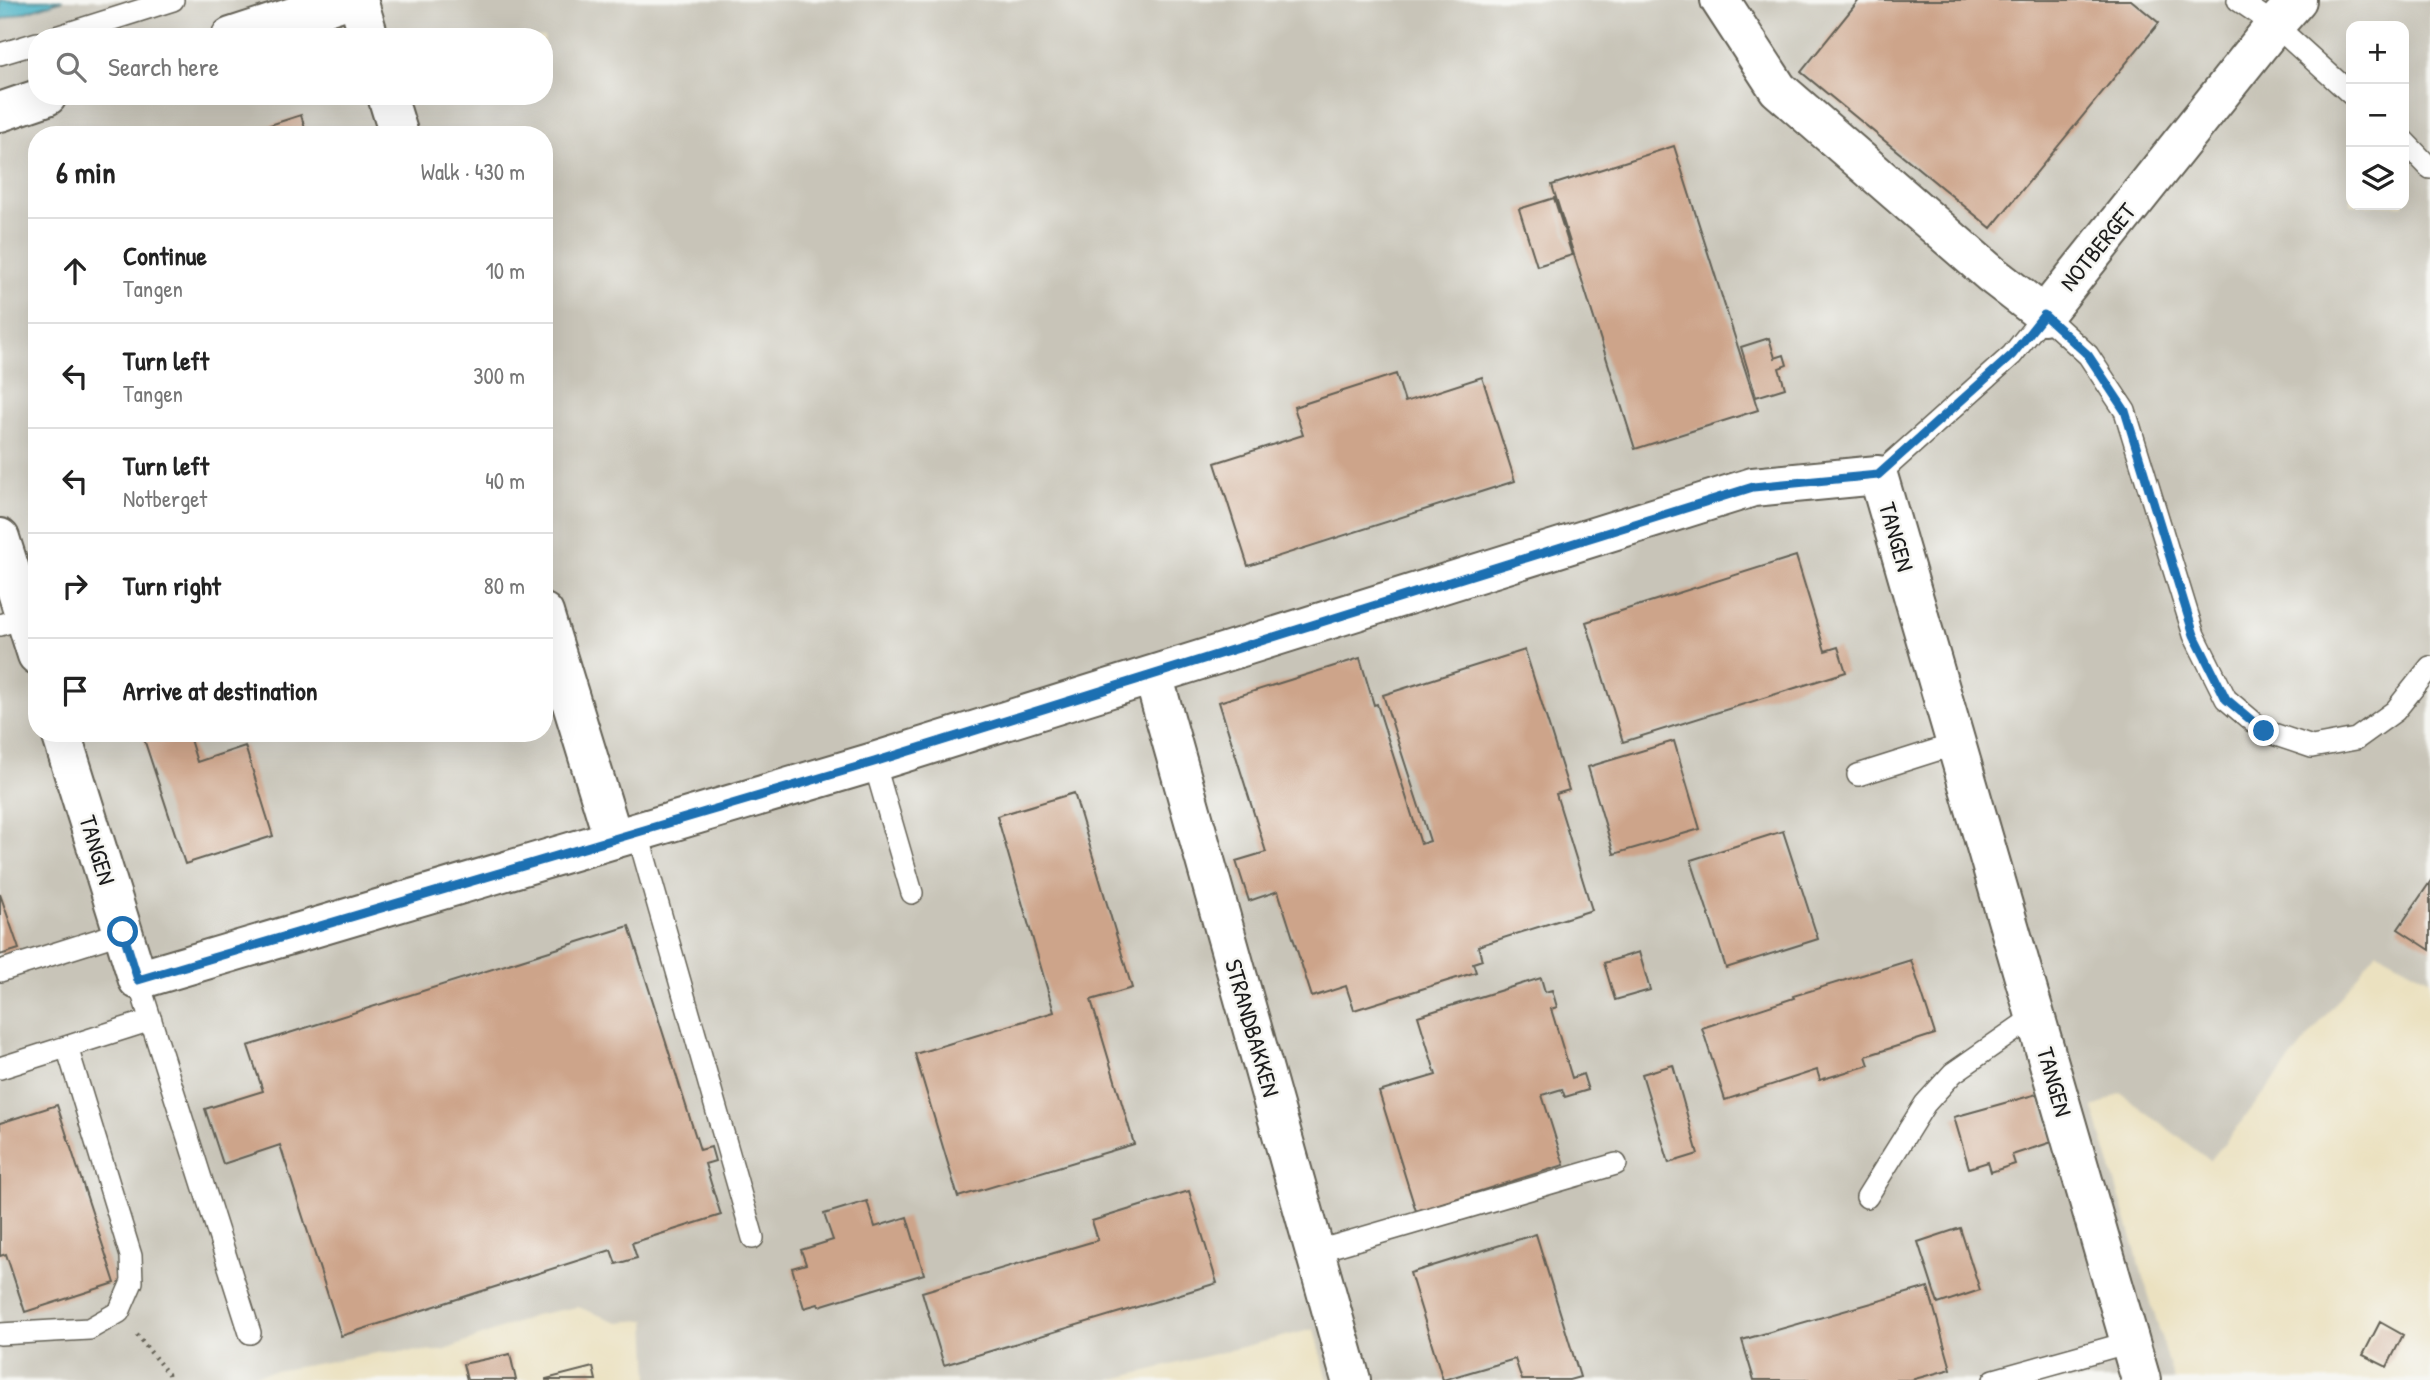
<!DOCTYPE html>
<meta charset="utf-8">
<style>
body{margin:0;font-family:"Patrick Hand",sans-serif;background:#f6f6f6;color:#222}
.controls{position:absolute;right:21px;top:21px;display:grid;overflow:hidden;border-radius:14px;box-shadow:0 7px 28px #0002}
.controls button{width:63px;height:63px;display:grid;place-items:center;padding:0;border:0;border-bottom:2px solid #e0e0e0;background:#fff;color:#222;font:35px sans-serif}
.stop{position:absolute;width:21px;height:21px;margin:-16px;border:5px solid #1f6fb2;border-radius:50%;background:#fff}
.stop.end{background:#1f6fb2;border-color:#fff;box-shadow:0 2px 7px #0008}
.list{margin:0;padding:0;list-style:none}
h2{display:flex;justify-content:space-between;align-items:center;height:91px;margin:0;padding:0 28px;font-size:30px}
h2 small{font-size:23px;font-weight:400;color:#767676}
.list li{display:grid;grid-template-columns:46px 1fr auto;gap:21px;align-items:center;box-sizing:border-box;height:105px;padding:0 28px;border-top:2px solid #e0e0e0}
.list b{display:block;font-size:26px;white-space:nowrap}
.list p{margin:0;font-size:23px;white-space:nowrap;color:#767676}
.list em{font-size:23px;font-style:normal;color:#767676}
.icon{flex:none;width:38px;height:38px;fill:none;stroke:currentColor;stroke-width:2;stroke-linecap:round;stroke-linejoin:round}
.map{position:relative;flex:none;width:2430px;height:1380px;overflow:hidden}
.search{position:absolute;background:#fff;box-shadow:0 7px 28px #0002;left:28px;top:28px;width:525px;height:77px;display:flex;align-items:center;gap:18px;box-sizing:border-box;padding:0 24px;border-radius:28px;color:#767676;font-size:26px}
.panel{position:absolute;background:#fff;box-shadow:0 7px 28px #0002;left:28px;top:126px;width:525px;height:616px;border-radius:28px}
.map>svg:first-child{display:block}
</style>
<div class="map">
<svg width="2430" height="1380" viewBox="0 0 2430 1380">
<rect width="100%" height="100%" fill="#f6f6f2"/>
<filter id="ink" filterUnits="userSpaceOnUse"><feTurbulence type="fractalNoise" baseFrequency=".0143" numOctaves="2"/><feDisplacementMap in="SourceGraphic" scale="14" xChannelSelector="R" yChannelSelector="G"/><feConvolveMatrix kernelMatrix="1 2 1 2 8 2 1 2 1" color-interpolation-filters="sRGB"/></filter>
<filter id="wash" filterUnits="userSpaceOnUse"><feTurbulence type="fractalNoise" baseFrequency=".00686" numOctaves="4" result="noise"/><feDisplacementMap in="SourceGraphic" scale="28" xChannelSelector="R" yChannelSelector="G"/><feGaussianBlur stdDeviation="1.57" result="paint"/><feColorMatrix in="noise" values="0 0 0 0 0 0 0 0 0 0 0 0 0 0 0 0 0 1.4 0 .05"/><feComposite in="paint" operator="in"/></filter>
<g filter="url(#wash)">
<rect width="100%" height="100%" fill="#ebe1c0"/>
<path fill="#c8c4b8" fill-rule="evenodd" d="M63,0h2367v980l-53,-29 -167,210 -89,-68 -28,15 81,272h-846l-14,-51 -203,51h-462l-3,-60 -29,2 -39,-15 -39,7 -96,37 -60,1 -158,28h-225v-1360zM2351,26h53v179h-53zM37,37h507v59h-507zM37,135h507v598h-507z"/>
<path fill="#46b1c4" stroke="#316670" stroke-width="2" d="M0,0h63l-63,20z"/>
<g id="blocks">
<path fill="#cda48a" d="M1859,0h272l28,23 -168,205 -190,-156z
M301,115l6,20h-65v-1z
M1674,146l84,264 -123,39 -83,-264z
M1554,198l18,57 -35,11 -18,-57z
M1769,338l6,20 9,-3 3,10 -8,3 6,20 -29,9 -15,-50z
M1396,374l9,28 77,-25 33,104 -267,85 -33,-103 88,-28 -9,-28z
M1796,556l29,95 13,-4 8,25 -223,70 -37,-120z
M1525,650l44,140 -13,4 36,116 -114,36 4,14 -9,3 3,9 -122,38 -8,-24 -34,11 -34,-106 -29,10 -13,-40 30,-9 -47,-150 141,-44 14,47 3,-1 44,140 9,-3 -47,-146z
M142,733h46l9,29 48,-16 28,90 -88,28z
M1674,741l26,88 -86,25 -26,-87z
M1074,793l58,195 -41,12 43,144 -176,53 -43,-143 139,-42 -57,-196z
M1783,831l35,108 -92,29 -35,-108z
M2430,882v68l-32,-21z
M0,894l19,55 -19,6z
M629,926l71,224 11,-3 4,14 -10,3 16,51 -89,28 5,15 -21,6 -5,-14 -270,86 -61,-191 -57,19 -18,-55 58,-18 -15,-45z
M1639,952l11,38 -35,10 -11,-37z
M1911,960l24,74 -69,22 3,9 -49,15 -3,-10 -92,30 -23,-72 92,-30 -1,-2z
M1541,978l4,14 7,-2 5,17 -6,2 21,69 11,-4 5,16 -23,7 -3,-8 -20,6 22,70 -148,46 -37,-119 57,-17 -18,-59z
M1673,1065l25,89 -29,9 -27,-89z
M2037,1094l15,48 -40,13 3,9 -24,8 -3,-10 -19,6 -15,-51z
M57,1105l58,178 -90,29 -19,-58 -6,2v-133z
M1189,1191l28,92 -273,82 -22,-73 176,-52 -6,-19z
M867,1201l8,26 32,-10 17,57 -105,32 -1,-2 -14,4 -12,-40 14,-4 -5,-14 32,-10 -9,-26z
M1960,1228l20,62 -42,14 -20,-62z
M1536,1234l44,143 -11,3h-47l-7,-21 -72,21 -33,-107z
M1928,1287l23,82 -40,11h-157l-12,-40z
M2380,1322l23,13 -16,32 -24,-12z
M510,1354l6,26h-49l-4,-16z
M593,1367l3,13h-50v-1z"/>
</g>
</g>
<g filter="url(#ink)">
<use href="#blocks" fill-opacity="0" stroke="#646155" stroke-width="2"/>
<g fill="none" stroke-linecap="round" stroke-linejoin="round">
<defs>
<path id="lane" d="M2238,0l37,25 76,69
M56,37l117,-37
M0,54l37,-11
M2404,141l26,27
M1878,475l134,-120 32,-40 44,40 37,56 69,224 32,64 38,32 48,16 44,-8 39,-28 35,-44
M0,625l25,-8
M874,762l38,131
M1858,775l98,-31
M637,831l116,407
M0,971l123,-39
M138,980l112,353
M0,1068l151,-48
M1867,1197l58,-93 28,-31 82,-57
M1314,1252l302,-88
M0,1334l89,-5 30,-17 13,-30 -1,-26 -64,-209
M1994,1380l136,-38"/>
<path id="street" d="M358,0l11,37
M1720,0l58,89 213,185 53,41 231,-290 22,-25
M231,37l114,-37
M387,96l12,39
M0,112l47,-16
M0,538l37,117
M544,613l69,225
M1153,675l198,705
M61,733l77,247 736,-218 879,-275 125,-12 263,905"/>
</defs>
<use href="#lane" stroke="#646155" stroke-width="24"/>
<use href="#street" stroke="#646155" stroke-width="42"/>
<path stroke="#646155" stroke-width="4.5" stroke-dasharray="2 5" stroke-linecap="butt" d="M137,1335l31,39 1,6"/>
<use href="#lane" stroke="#fff" stroke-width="21"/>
<use href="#street" stroke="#fff" stroke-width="38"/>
</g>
</g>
<g fill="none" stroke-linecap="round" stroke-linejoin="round" filter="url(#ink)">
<path stroke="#1f6fb2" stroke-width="9" d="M123,932l15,48 736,-218 879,-275 125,-12 134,-120 32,-40 44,40 37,56 69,224 32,64 38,32"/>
</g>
<g text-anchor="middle" stroke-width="5" stroke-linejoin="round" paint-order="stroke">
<g font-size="24" fill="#1c1c1c" stroke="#f6f6f2">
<text transform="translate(2098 247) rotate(-51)" y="8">NOTBERGET</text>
<text transform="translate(1896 537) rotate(74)" y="8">TANGEN</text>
<text transform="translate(97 850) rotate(73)" y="8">TANGEN</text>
<text transform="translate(1252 1028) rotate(74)" y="8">STRANDBAKKEN</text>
<text transform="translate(2054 1082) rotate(74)" y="8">TANGEN</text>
</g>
</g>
</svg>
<div class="controls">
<button>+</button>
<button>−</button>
<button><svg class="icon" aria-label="layers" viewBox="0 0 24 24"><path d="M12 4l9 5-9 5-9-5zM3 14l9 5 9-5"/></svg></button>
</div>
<div class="stop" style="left:123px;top:932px"></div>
<div class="stop end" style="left:2264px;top:731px"></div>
<div class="search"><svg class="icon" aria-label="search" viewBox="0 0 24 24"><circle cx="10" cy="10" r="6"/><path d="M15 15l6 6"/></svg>Search here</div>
<section class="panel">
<h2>6 min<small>Walk · 430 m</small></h2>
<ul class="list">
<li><svg class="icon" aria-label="ahead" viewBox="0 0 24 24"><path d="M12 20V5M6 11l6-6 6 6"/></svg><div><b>Continue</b><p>Tangen</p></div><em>10 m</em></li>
<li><svg class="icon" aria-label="left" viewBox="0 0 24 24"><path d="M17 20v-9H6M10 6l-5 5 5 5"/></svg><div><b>Turn left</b><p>Tangen</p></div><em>300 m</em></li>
<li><svg class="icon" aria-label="left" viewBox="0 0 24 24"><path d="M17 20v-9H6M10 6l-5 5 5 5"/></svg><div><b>Turn left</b><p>Notberget</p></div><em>40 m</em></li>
<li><svg class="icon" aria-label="right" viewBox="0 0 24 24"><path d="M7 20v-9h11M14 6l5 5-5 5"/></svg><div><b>Turn right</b></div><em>80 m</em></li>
<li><svg class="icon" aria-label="arrive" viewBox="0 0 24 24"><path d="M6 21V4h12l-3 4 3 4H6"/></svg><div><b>Arrive at destination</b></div></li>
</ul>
</section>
</div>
